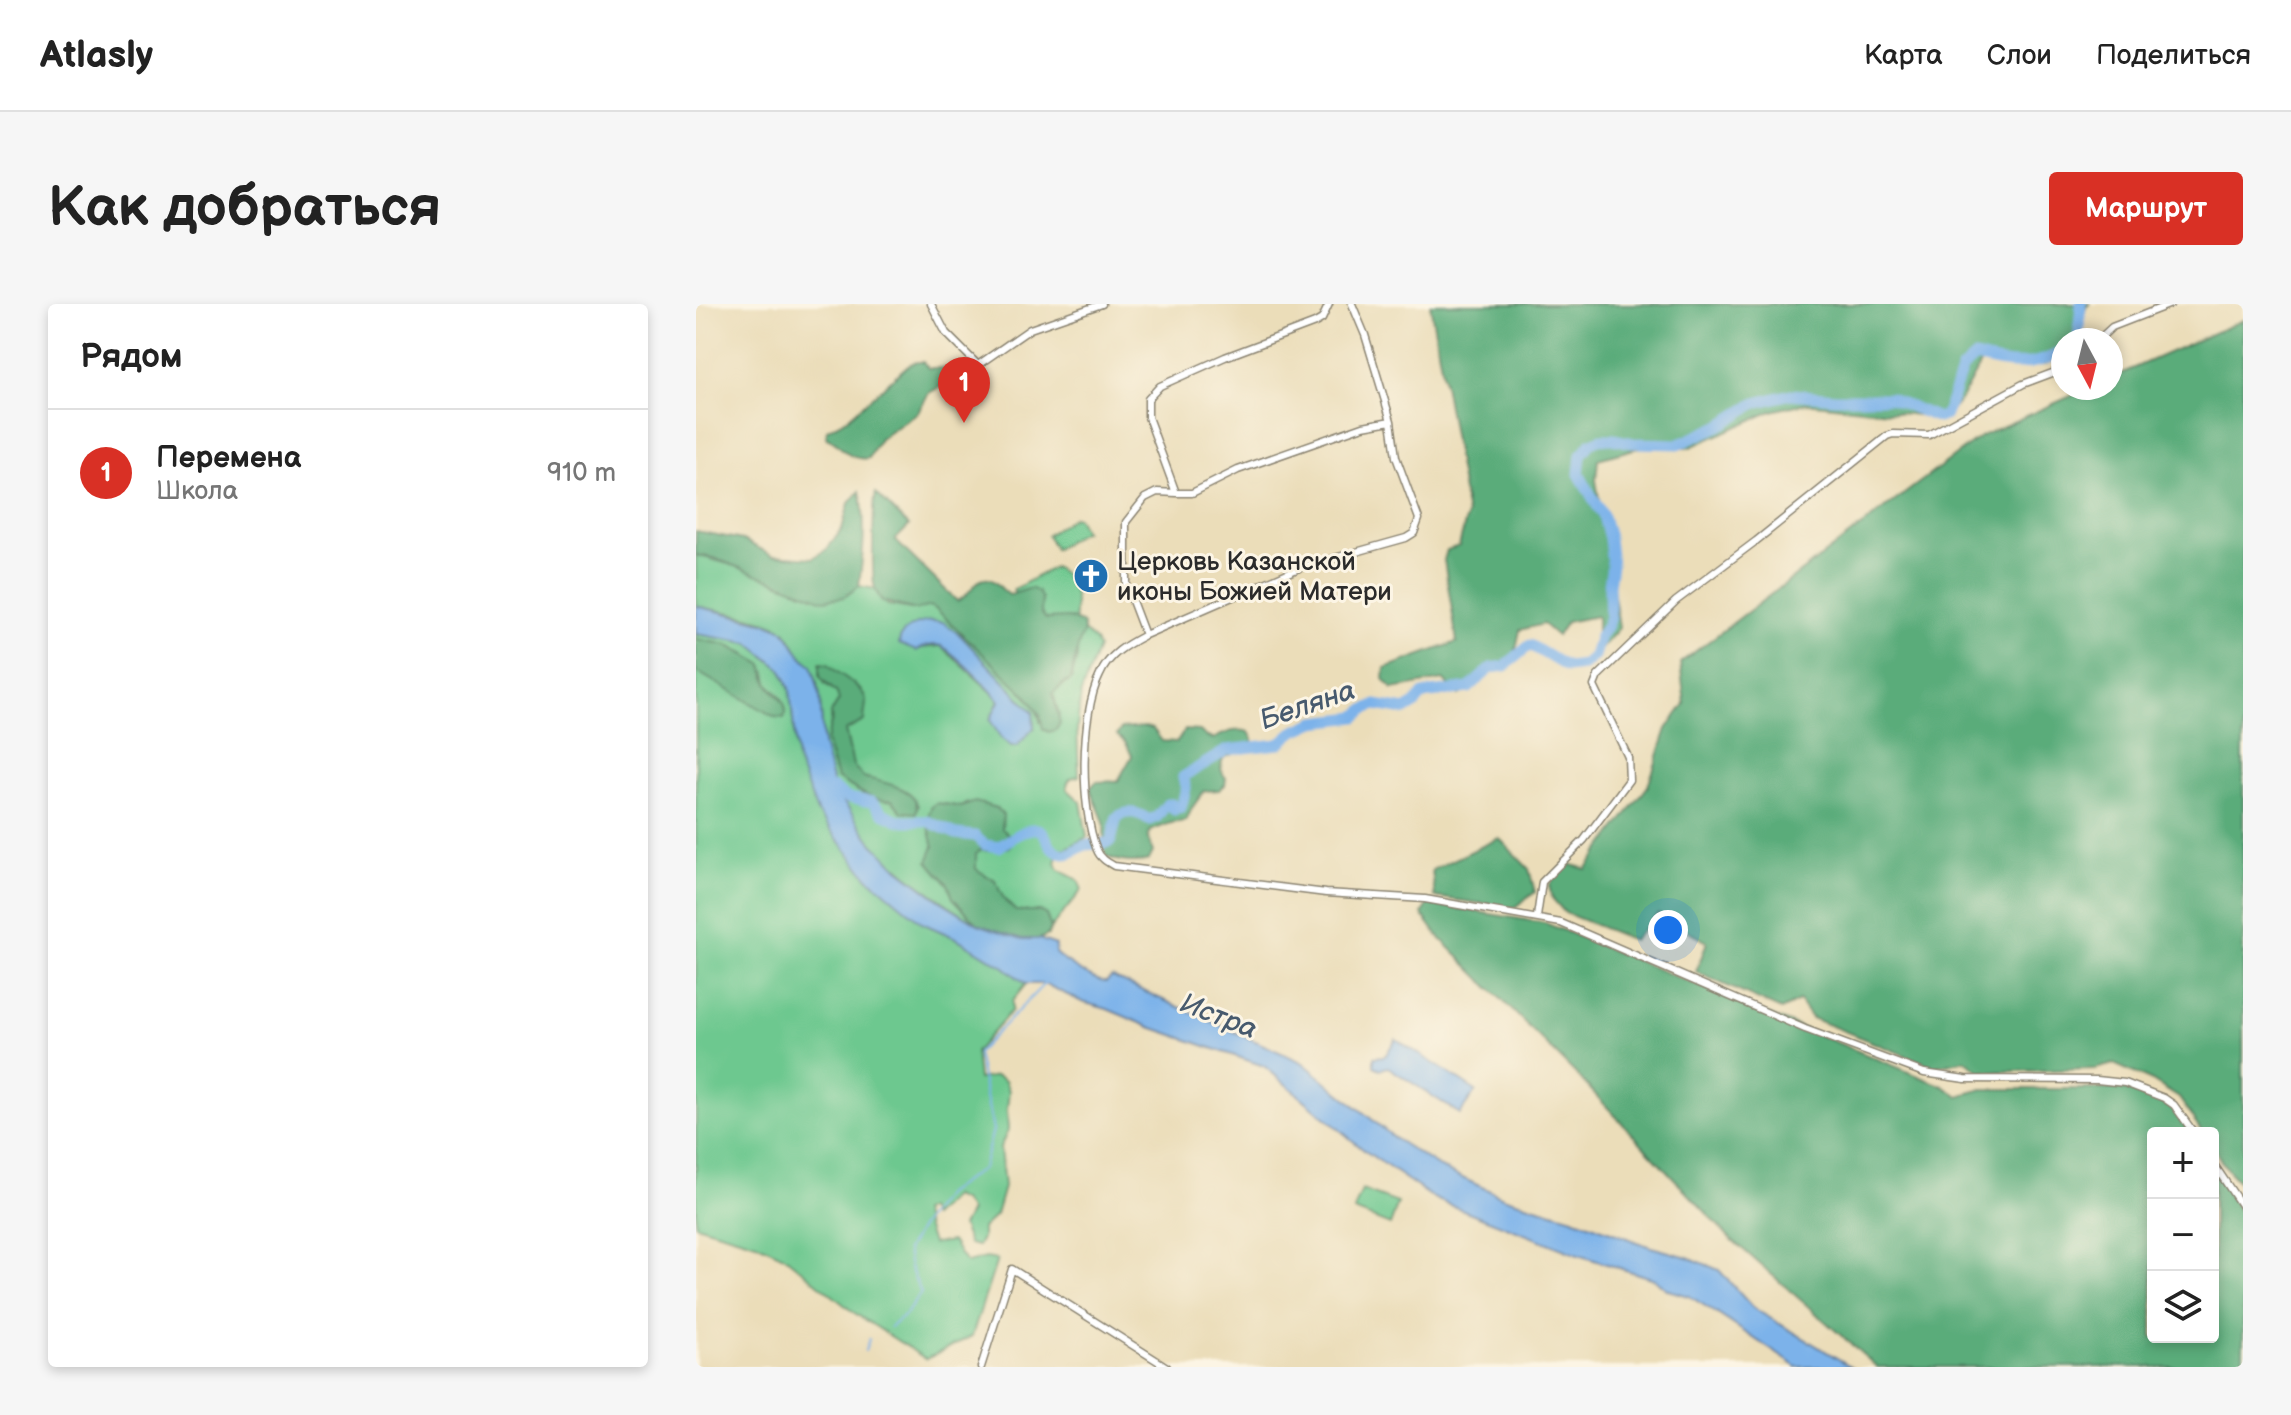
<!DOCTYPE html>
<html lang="ru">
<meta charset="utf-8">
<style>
body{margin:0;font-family:"Balsamiq Sans",sans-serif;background:#f6f6f6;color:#222}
.controls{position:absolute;right:24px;bottom:24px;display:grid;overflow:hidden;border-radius:8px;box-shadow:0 4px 12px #0003}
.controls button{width:72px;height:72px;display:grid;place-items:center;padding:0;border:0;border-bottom:2px solid #e0e0e0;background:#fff;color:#222;font:40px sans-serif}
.compass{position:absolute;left:1355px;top:24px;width:72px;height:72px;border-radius:50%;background:#fff;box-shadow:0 4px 12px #0003;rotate:173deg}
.you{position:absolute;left:972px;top:626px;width:28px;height:28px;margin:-20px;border:6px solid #fff;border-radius:50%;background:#1a73e8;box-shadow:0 0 0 12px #1a73e833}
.badge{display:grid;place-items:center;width:52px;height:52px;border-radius:50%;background:#d93025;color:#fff;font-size:26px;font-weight:700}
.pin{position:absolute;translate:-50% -66px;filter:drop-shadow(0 2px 4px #0008)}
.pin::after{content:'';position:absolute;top:42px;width:28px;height:24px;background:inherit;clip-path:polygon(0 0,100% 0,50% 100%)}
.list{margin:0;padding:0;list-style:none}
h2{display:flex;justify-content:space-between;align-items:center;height:104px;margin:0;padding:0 32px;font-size:34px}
h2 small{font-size:26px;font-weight:400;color:#767676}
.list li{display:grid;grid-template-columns:52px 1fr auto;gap:24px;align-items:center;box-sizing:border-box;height:128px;padding:0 32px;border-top:2px solid #e0e0e0}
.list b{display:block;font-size:30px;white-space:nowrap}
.list p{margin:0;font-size:26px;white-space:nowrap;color:#767676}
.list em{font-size:26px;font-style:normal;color:#767676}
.icon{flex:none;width:44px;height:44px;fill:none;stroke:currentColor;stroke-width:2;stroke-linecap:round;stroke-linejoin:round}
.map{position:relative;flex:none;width:1547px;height:1063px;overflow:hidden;border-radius:8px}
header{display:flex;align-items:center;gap:48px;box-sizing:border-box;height:112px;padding:0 40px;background:#fff;border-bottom:2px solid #e0e0e0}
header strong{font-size:38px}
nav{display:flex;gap:44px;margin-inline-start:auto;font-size:28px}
.intro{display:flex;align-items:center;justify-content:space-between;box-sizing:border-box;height:192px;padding:0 48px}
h1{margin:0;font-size:56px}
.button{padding:20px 36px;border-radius:8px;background:#d93025;color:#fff;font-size:28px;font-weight:700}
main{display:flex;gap:48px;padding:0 48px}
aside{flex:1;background:#fff;border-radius:8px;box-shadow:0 4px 12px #0003}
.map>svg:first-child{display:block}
</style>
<header>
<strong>Atlasly</strong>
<nav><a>Карта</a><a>Слои</a><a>Поделиться</a></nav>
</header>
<div class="intro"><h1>Как добраться</h1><a class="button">Маршрут</a></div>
<main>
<aside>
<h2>Рядом<small></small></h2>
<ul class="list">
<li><span class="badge">1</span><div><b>Перемена</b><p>Школа</p></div><em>910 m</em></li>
</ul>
</aside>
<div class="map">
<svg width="1547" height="1063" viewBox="0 0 1547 1063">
<rect width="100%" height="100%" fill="#fcf5e5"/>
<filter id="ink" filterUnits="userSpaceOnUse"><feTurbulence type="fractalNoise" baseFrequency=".0125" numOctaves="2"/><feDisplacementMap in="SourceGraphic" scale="16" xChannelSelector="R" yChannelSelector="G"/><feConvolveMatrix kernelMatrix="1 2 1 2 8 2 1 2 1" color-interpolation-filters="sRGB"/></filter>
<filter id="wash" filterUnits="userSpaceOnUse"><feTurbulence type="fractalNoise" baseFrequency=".006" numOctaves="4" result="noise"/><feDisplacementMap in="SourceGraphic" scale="32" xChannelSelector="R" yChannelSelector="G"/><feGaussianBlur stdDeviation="1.8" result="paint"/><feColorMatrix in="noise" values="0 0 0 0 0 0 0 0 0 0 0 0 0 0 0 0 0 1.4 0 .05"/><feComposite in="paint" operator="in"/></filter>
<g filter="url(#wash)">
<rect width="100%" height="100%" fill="#ebddb9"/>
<path fill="#6dc88f" stroke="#4c7a5d" stroke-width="2" fill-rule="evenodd" d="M377,213l4,1 7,13 -29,18 -8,-14z
M0,251l148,42 15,-11 16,3 7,12 6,4 28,5 14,-4 6,3c22,19 104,88 104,113l19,-7 -6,-22 18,-13 6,-22v-14l7,-13 11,10 3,7 -17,45 -4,35 2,48c-9,1 -12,4 -12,13l14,13 6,35 -20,11 -7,1 -4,14 3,7 19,10 4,10 -31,38 -5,-13 -7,-4 -23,1 -15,-17 -6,-14 -19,-12v-15l5,-5 14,1 15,-3 2,-7 -45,-37 -6,4 -15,-3 -14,2 -5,13 6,20v28l15,17 5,14 25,26c-55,-34 -116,-75 -144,-136 -13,-29 -11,-60 -14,-90 -2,-21 -7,-28 -19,-43 -6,-7 -10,-18 -17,-25 -14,-11 -69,-20 -88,-24zM264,331l74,93 -44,-8 9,-19 -4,-6 -54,-49 -19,2zM132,360c12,14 30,18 38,35l-2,15 -19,17 8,35 10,11c17,6 50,8 55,29h-21l-5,-6 -29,-6 -26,-16c-3,-10 -8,-22 -9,-32 -2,-12 5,-22 3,-33l8,-13 -2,-7 -13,-10z
M358,263c27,17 21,36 20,65l-76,-28 17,-10 -2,-4z
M0,330l53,9 33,27 8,20 7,70 125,163 34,15 48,29 22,17 -14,17v9l-37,42 3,27 19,-3 8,5 4,10 -2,19 1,20 -8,18 4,39 -8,28 -14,13v10l-4,8 -9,-2 -7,-18 8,-15 -8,-10 -9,-4 -21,20 -4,-8 -6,3 10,32 20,-3c6,8 7,15 15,22l19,-5 11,2 -25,76 -46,23 -73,-47 -69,-56 -28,-13 -60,-18v-554l79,46 8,-17 -15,-17 -2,-11 -21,-19 -18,-8 -31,-6z
M666,886l36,13 -8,22 -36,-14z"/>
<path fill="#5aac7a" stroke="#426c52" stroke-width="2" d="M734,0h659l-3,3 -8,33h-15v16l-20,9 -61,-5 -20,37 -16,21 -141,-15 -33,8 -84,37 -43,-2 -47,13 -2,21 23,148 -22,25v-37l-31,6 -9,14 -14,-12 -23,6 -6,28 -55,37 -16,-15 -50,9 -9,-10 1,-11 72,-26 -13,-82 3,-10 12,-4 8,-31z
M1547,16v866c-16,-15 -30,-31 -30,-53h-10l-24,-35 -27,-17 -38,-17 -19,5 -114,3 -16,-12 -30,7 -124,-49 -12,-17 -18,9 -85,-38 11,-30 -49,-29 -25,27 -68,-27 -13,-15 -3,-12 17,-23 20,6 62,-83 19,-57 18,-25 -5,-41 301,-227 108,-48h22v-10z
M219,58h8l5,6h16l4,7 -1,8 -18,10 -12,20 -37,26 -11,19c-24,4 -27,-16 -43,-20l1,-8 20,-11 61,-54z
M164,187c7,32 3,63 -1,95l-15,11 -20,3 -110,-42 -18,-3v-24l47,9 29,15 41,3 14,-9 15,-20 7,-26z
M180,189l33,33 -14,14 62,61c14,-5 18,-25 32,-22 9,2 12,12 21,16l21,-7 7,4 4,7 -1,14 5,6 23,-1 14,6 1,7c-7,15 -10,32 -13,49l-7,3 -11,10 7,30 -4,7 -7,2 -6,-3 -3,-14 -14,-20 -90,-86 -6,-3 -14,4 -34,-9c-4,-6 -7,-10 -8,-17 -2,-9 -1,-85 2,-91z
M0,335l31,6 35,19c3,6 3,14 6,19 8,15 22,17 16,35l-9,-1 -79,-46z
M124,359l8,1c10,11 37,23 38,37 0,6 -2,14 -2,20l-19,10 8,35 10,11c17,5 61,11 53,36l-14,-1 -10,-12c-21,2 -37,-12 -55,-22l-11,-37 6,-21 -1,-7 8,-13 -2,-7 -17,-16z
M449,423l8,2 9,12 15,1 8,-12 15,1 5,5 8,3c13,-6 21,-11 36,-7l4,7 -2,7 -28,12c-3,9 -3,13 3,20l-1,7 -6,5 -15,1 -12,17 -6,13 -15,2 -21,8 -2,7 5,14 -4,8c-12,4 -32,2 -43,-4 -4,-13 -1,-21 -2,-33 -1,-6 -11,-26 -14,-35l6,-6 22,-1 14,-25 -6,-13 -9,-8 4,-6z
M279,498l22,6 6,7 -1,14c8,5 10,9 8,18l-23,4 -6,-2 -5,5v15l19,12 10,20 11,10h23l7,4 5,13 -3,7 -9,4h-17l-44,-15 -25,-26 -5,-14 -20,-23 6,-14 -7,-28 5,-13 6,-3 23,4z
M803,534l30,31 6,23 -20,16 -80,-11 -3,-27z
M733,600l116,19 398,163 16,10 23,-7h140l30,8 19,11 19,25h-37v204h60v-167l30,47v150h-366l-148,-130 -151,-161 -140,-140 -16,-22z"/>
<path fill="#7bb2ea" stroke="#536e8a" stroke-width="2" d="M0,302l74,18 14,6 18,27 10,8 8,30 3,49 11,44 37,53 27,28 41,31 39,24 44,15h17l17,6 -1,8c8,8 41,29 51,29l6,-5 190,85 95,78 44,28 62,29 70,21 78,29 37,10 31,13 34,38 99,59h-55l-87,-58 -21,-13 -21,-6 -14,-11 -76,-24 -143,-56 -70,-48 -101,-85 -114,-39 -43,-18 -25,-7 -37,-18h-19l-22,-17 -48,-29 -34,-15 -54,-45 -51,-66 -20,-52 -7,-70 -8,-20 -33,-27 -53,-9z
M234,317l13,1 17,13 73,77 1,16 -17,18h-6l-10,-8 -11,-18 9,-19c-6,-10 -47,-50 -58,-55 -8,-3 -18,1 -25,5l-17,-7c0,-15 18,-21 31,-23z
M700,735l80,52 -16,23 -72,-47 -7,2 -7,-3v-9l11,-1z"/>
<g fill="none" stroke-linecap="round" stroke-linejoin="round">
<path stroke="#7bb2ea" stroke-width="2" d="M194,1023l15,-12 16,-22 -11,-26 -3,-17 14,-24 25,-32 37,-26 10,-38 -16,-77 69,-71
M169,1047l4,-12"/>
<path stroke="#7bb2ea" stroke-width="11" d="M1382,36l3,-36
M127,487l11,-3 13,10 25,4 11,11 17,8h27l29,13 19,2 10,9 14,2c59,-43 37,3 65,7 8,1 15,-8 23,-9 9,-2 15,1 24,-4l6,-24c12,-7 21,-5 32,3l8,-3 10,-13h5l2,6 7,-2 5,-20 -3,-11 44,-27 52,-6 14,-12 22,-10 41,-5 8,-7 12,-5 29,5 10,-6 8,-10 46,-6 22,-20 14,-2 25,-21 37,22 17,-2 10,-9 6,-20 7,-10 3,-9 -1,-32 3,-20 -3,-27 -6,-22 -24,-42 2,-19 10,-12 10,-4h12l20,4 46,1 40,-18 37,-23 35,-9 44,4h55l48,20 8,-3 16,-46 13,-12c33,9 57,12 88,-6"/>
</g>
</g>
<g filter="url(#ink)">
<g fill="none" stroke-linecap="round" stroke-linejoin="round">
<defs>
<path id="street" d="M235,0l15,29 32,32 52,-36 72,-25
M633,0l-7,15 -7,4 -90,34 -65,29 -12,13v18l28,76h16l46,-23 125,-44 28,-5 5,36 23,62 -5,14 -8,5 -107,30 -154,67c-19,10 -36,19 -45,40 -20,39 -20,134 -3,175 3,8 10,12 17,16l212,27 99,6 136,24 244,106 119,44 41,6 132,1 28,3 39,15 10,7 20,28
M656,0l13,31 26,86
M1402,36l14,-13 59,-23
M449,331l-19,-50v-63l19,-24 12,-6 19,1
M841,613l5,-35 42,-42 45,-60 -1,-23 -34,-71 4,-10 78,-75 80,-60 131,-105 6,-2 36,1 94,-51 40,-15
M1517,859l30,45
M285,1063l31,-98 155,98"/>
</defs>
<use href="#street" stroke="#8b8472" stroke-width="9"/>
<use href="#street" stroke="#fff" stroke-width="6"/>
</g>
</g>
<defs>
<symbol id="church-disc" viewBox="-11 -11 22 22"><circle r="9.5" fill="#1f6fb2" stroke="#fcf5e5"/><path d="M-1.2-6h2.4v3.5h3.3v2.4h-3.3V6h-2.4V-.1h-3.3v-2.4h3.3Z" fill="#fff"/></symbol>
</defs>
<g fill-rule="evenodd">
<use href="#church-disc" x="375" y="252" width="40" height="40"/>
</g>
<g text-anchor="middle" stroke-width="6" stroke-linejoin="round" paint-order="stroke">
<g font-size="26" fill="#2b2b2b" stroke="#fcf5e5" text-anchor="start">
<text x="421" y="266">Церковь Казанской<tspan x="421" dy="30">иконы Божией Матери</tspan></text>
</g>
<g font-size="28" font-style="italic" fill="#475a6e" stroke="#fcf5e5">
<text transform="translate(611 400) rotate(-19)" y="10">Беляна</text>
<text transform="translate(523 711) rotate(21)" y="10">Истра</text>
</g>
</g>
</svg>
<div class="controls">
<button>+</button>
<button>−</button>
<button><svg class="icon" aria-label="layers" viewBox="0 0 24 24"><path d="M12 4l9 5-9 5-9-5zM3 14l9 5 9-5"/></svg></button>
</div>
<svg class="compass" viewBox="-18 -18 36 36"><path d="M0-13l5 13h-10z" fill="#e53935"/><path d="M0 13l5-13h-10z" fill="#767676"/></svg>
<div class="you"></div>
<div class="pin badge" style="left:268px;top:119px">1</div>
</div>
</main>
